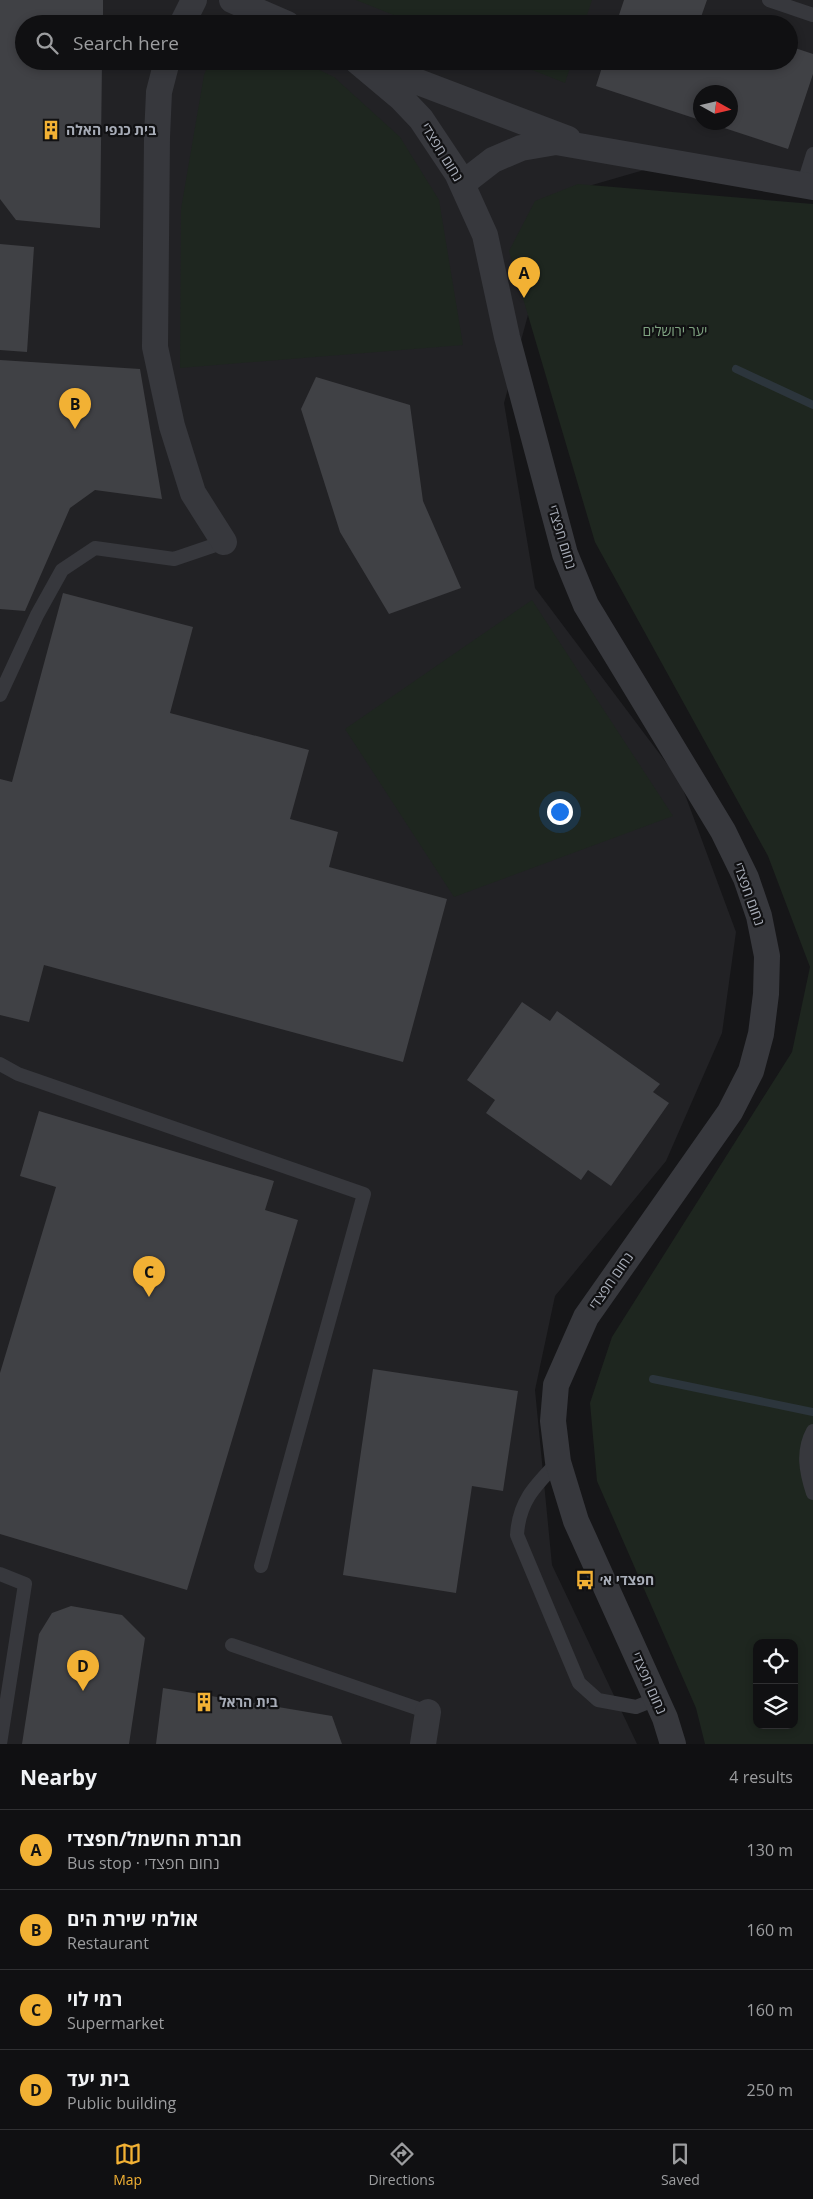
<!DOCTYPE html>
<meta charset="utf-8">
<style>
body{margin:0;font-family:"Open Sans","Noto Sans Hebrew",sans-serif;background:#1e1e20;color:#f1f3f6}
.controls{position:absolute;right:15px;bottom:15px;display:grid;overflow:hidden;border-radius:10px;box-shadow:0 2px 8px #0003}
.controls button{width:45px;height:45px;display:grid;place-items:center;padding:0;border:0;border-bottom:1px solid #303032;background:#101012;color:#f1f3f6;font:25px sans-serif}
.compass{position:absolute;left:693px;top:85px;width:45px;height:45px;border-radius:50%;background:#101012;box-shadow:0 2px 8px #0003;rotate:98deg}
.you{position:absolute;left:559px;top:811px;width:18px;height:18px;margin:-12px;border:4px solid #fff;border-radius:50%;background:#1a73e8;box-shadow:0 0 0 8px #1a73e833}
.badge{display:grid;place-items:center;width:32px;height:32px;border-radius:50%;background:#f2b134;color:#111;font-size:16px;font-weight:700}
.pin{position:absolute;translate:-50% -41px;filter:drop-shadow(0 1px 2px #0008)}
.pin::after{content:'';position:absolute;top:26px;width:18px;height:15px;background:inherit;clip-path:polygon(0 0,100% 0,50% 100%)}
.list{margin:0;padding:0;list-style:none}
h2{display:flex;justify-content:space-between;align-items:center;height:65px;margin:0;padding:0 20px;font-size:21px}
h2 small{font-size:16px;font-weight:400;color:#9c9d9f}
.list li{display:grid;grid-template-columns:32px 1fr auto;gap:15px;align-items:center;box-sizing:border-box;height:80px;padding:0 20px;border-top:1px solid #303032}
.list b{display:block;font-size:19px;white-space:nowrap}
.list p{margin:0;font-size:16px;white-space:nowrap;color:#9c9d9f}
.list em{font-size:16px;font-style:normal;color:#9c9d9f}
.icon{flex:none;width:28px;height:28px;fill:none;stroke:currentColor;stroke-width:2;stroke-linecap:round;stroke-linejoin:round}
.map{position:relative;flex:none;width:813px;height:1744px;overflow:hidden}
.search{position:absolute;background:#101012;box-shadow:0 2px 8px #0003;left:15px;right:15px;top:15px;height:55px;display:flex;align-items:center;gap:12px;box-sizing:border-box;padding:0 18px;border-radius:28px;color:#9c9d9f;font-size:19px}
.sheet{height:385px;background:#101012}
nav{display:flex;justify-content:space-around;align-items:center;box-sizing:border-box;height:70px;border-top:1px solid #303032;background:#101012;font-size:14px;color:#9c9d9f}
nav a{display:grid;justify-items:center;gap:2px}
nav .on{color:#f2b134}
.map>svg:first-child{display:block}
</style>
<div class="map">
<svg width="813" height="1744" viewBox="0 0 813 1744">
<rect width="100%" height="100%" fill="#161618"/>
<path fill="#222225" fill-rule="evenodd" d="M0,0h813v199l-169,-29 -83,24 -57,209 31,185 145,193 56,151 -14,101 -56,128 -111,135 -20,94 17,175 85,179h-637zM24,24h765v37h-765zM700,92h30v30h-30z"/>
<path fill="#1e261f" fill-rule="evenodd" d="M356,0h236l-8,24h-168z
M210,61h91l33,16 66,60 39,63 24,145 -283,23 1,-159 23,-134z
M510,61h62l-7,22z
M578,184l235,20v1540h-108l-9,-36 -99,-227 -7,-78 22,-66 180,-285 18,-85 -42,-111 -173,-314 -86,-291 26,-50zM757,1643h37v82h-37z
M532,600l141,216 -219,81 -109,-168z"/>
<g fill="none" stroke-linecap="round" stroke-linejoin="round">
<path stroke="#2c353c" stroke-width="8" d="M736,369l77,36
M653,1379l160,33"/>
</g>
<path fill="#404145" d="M0,0h103v24h-79v37h78l-2,167 -84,-8 -16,-21z
M624,0h83l-6,17 19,7h-104z
M789,46l24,8v20l-25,75 -79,-26 21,-1v-30h-30v28l-104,-34 8,-25h185z
M0,244l34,3 -7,105 -27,-2z
M0,360l140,9 22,130 -67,-9 -25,18 -45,103 -25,-2z
M316,377l94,28 13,96 38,87 -72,26 -49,-82 -39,-123z
M63,593l130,34 -23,86 139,37 -19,69 48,13 -9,35 118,32 -44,163 -359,-97 -15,57 -29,-7v-236l12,3z
M522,1002l28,19 7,-10 103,73 -7,8 16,11 -58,83 -23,-16 -7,10 -95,-67 9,-13 -28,-20z
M39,1111l235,70 -9,29 33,10 -111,370 -187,-56v-161l56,-186 -36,-11z
M373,1369l145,22 -15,100 -31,-5 -16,107 -113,-18z
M71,1606l51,9 23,23 -16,106h-107l17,-110 13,-21z
M163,1688l169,28 10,28h-186z"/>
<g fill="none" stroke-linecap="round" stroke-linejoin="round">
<path stroke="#37383d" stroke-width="14" d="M769,0l44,15
M803,186l10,-32
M0,695l37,-80 25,-45 33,-22 79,11 50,-17
M0,1064l18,10 346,120 -103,372
M813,1431c-11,20 -7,41 0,62
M558,1462c-23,24 -39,39 -41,73l62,148 19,17 38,7 20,-8
M0,1574l25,10 -25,160
M232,1645l196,67"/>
<path stroke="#37383d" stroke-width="26" d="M232,0l55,24
M182,24l12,-24
M167,61l-8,31 -2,45 -2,210 17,79 21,67 31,49
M357,61l44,37 20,21 36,54 28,62 22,102 58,217 21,51 137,226 23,47 13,38 8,40 -1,38 -5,40 -10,37 -21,41 -144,205 -30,68 -3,36 5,41 18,59 89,197 8,26
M371,64l197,75
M462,184l31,-24 28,-12 35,-6 257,45
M423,1744l5,-32"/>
</g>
<defs>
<symbol id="building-bare" viewBox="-9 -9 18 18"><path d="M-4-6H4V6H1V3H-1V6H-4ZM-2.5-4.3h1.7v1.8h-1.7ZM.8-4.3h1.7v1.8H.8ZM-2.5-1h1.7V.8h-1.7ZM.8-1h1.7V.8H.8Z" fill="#f2b134" stroke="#111113" stroke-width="2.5" paint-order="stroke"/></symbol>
<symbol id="bus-bare" viewBox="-9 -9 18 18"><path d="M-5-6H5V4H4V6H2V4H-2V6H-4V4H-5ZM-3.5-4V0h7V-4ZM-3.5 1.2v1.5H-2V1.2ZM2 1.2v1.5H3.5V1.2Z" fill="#f2b134" stroke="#111113" stroke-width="2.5" paint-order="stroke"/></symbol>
</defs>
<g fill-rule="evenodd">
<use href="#building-bare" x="37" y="116" width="28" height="28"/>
<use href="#bus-bare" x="571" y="1566" width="28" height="28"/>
<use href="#building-bare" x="190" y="1688" width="28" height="28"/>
</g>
<g text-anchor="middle" stroke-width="4.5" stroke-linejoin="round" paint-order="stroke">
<g font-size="14" font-weight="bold" fill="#a8adb8" stroke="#111113" text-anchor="start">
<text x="66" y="135">בית כנפי האלה</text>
<text x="600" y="1585">חפצדי א׳</text>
<text x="219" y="1707">בית הראל</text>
</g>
<g font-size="14" fill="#a8adb8" stroke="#111113">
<text transform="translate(442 152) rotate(58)" y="5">נחום חפצדי</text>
<text transform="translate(562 537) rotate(73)" y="5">נחום חפצדי</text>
<text transform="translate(749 894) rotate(70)" y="5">נחום חפצדי</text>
<text transform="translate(611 1281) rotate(-55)" y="5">נחום חפצדי</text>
<text transform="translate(649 1683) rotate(66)" y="5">נחום חפצדי</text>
</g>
<g font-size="14" fill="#7fa381" stroke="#111113">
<text x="675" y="336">יער ירושלים</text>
</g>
</g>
</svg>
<div class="controls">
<button><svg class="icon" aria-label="locate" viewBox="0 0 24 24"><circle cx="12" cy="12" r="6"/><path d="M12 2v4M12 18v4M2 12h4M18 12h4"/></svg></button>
<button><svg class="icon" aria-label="layers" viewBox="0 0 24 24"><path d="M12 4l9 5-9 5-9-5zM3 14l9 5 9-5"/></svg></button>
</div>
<svg class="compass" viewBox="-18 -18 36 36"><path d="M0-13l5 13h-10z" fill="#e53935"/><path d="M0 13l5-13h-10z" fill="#9c9d9f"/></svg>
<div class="you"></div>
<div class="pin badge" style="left:524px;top:298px">A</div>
<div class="pin badge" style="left:75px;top:429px">B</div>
<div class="pin badge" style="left:149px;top:1297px">C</div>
<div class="pin badge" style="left:83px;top:1691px">D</div>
<div class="search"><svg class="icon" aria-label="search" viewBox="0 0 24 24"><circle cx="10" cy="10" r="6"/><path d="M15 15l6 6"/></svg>Search here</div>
</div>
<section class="sheet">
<h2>Nearby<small>4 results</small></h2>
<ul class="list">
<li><span class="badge">A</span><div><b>חברת החשמל/חפצדי</b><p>Bus stop · נחום חפצדי</p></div><em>130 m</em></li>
<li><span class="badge">B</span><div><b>אולמי שירת הים</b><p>Restaurant</p></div><em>160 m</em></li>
<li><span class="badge">C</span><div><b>רמי לוי</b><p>Supermarket</p></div><em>160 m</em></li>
<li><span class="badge">D</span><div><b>בית יעד</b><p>Public building</p></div><em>250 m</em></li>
</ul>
</section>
<nav>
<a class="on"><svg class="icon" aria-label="map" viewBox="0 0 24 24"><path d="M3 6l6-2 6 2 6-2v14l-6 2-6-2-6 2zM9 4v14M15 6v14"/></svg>Map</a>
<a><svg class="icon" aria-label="directions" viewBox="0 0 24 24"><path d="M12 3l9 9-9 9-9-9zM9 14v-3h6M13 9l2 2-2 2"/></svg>Directions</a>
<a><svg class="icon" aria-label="saved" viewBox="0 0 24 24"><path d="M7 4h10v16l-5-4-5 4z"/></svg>Saved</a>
</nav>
